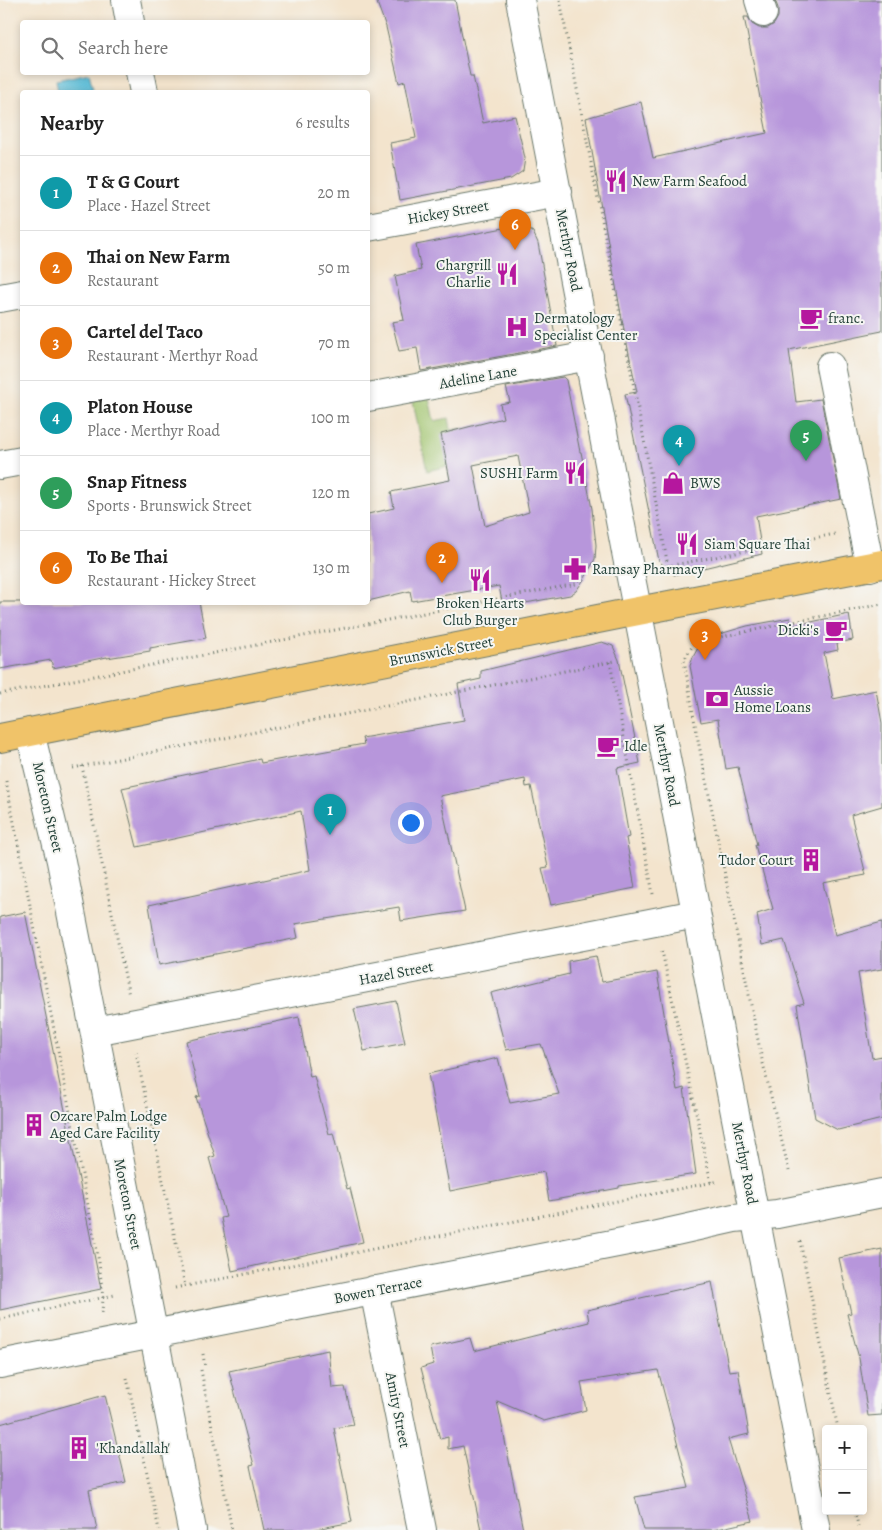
<!DOCTYPE html>
<meta charset="utf-8">
<style>
body{margin:0;font-family:Alegreya,serif;background:#f2f2f2;color:#222}
.controls{position:absolute;right:15px;bottom:15px;display:grid;overflow:hidden;border-radius:5px;box-shadow:0 2px 8px #0003}
.controls button{width:45px;height:45px;display:grid;place-items:center;padding:0;border:0;border-bottom:1px solid #e0e0e0;background:#fff;color:#222;font:25px sans-serif}
.you{position:absolute;left:410px;top:822px;width:18px;height:18px;margin:-12px;border:4px solid #fff;border-radius:50%;background:#1a73e8;box-shadow:0 0 0 8px #1a73e833}
.badge{display:grid;place-items:center;width:32px;height:32px;border-radius:50%;background:#b5179e;color:#fff;font-size:16px;font-weight:700}
.pin{position:absolute;translate:-50% -41px;filter:drop-shadow(0 1px 2px #0008)}
.pin::after{content:'';position:absolute;top:26px;width:18px;height:15px;background:inherit;clip-path:polygon(0 0,100% 0,50% 100%)}
.list{margin:0;padding:0;list-style:none}
h2{display:flex;justify-content:space-between;align-items:center;height:65px;margin:0;padding:0 20px;font-size:21px}
h2 small{font-size:16px;font-weight:400;color:#767676}
.list li{display:grid;grid-template-columns:32px 1fr auto;gap:15px;align-items:center;box-sizing:border-box;height:75px;padding:0 20px;border-top:1px solid #e0e0e0}
.list b{display:block;font-size:19px;white-space:nowrap}
.list p{margin:0;font-size:16px;white-space:nowrap;color:#767676}
.list em{font-size:16px;font-style:normal;color:#767676}
.icon{flex:none;width:28px;height:28px;fill:none;stroke:currentColor;stroke-width:2;stroke-linecap:round;stroke-linejoin:round}
.map{position:relative;flex:none;width:882px;height:1530px;overflow:hidden}
.search{position:absolute;background:#fff;box-shadow:0 2px 8px #0003;left:20px;top:20px;width:350px;height:55px;display:flex;align-items:center;gap:12px;box-sizing:border-box;padding:0 18px;border-radius:5px;color:#767676;font-size:19px}
.panel{position:absolute;background:#fff;box-shadow:0 2px 8px #0003;left:20px;top:90px;width:350px;height:515px;border-radius:5px}
.map>svg:first-child{display:block}
</style>
<div class="map">
<svg width="882" height="1530" viewBox="0 0 882 1530">
<rect width="100%" height="100%" fill="#f6f6f2"/>
<filter id="ink" filterUnits="userSpaceOnUse"><feTurbulence type="fractalNoise" baseFrequency=".02" numOctaves="2"/><feDisplacementMap in="SourceGraphic" scale="10" xChannelSelector="R" yChannelSelector="G"/><feConvolveMatrix kernelMatrix="1 2 1 2 8 2 1 2 1" color-interpolation-filters="sRGB"/></filter>
<filter id="wash" filterUnits="userSpaceOnUse"><feTurbulence type="fractalNoise" baseFrequency=".0096" numOctaves="4" result="noise"/><feDisplacementMap in="SourceGraphic" scale="20" xChannelSelector="R" yChannelSelector="G"/><feGaussianBlur stdDeviation="1.12" result="paint"/><feColorMatrix in="noise" values="0 0 0 0 0 0 0 0 0 0 0 0 0 0 0 0 0 1.4 0 .05"/><feComposite in="paint" operator="in"/></filter>
<g filter="url(#wash)">
<rect width="100%" height="100%" fill="#f3e4cd"/>
<path fill="#a1c46e" stroke="#608051" d="M428,393l6,28 15,-3 2,12 14,-2 -17,38 -21,5 -15,-75z"/>
<path fill="#59bcd7" stroke="#3c7c86" d="M89,73l4,16 -17,3h-18l-2,-12z"/>
<g id="blocks">
<path fill="#b796db" fill-rule="evenodd" d="M376,0h79l15,76h3l10,47 32,-7 10,42 -2,13 -12,8 -111,21 -10,-57 26,-5 -11,-57 -6,2 -13,-56z
M775,0h107v331l-93,19 7,52 25,-3 20,100 -85,17 6,38 -88,21 -15,-14 -34,-167 12,-2 -15,-72 -36,-202 55,-16 12,56 114,-25 -23,-116h4l4,7 7,4h9l6,-4 4,-7v-9z
M514,226l11,1 8,5 5,11 19,103 -136,25 -4,-23 -18,3 -7,-29 12,-2 -9,-44 26,-6 -5,-25z
M563,377l3,3 14,72h1l11,57 4,36 -1,14 -10,19 -9,13 -6,4 -67,12 -4,-21 -87,15 -2,-10 -42,10v-87l26,-6 -3,-16 59,-12 -9,-46 62,-16 -3,-14 10,-2 -4,-15zM518,456l11,56 -44,14 -12,-61z
M0,602h199l7,36 -56,10v3l-43,7v-1l-54,11 -2,-8 -51,9z
M849,614l4,26 -16,3 1,7 -14,3 9,46 43,-9 6,33v83l-31,9 15,60 -43,8 12,52 47,-13v47l-24,4 14,85 10,-2v63l-44,11 -23,-12 -18,-113 7,-2 -20,-63 -22,5 -5,-31 16,-5 -18,-64h2l-19,-78 -12,2 -8,-50 -17,3 -11,-56 3,-9 5,-9 15,-12 34,-10 43,-8 2,8z
M602,642l11,4 6,14 21,103 -23,5 12,69 -3,1 9,50 -84,17 -9,-37 6,-1 -17,-81 -5,1 -1,-8 -85,17 25,115 -64,10 -2,-14 -104,17 3,14 -139,27 -10,-60 161,-35 -9,-59 -164,36 -15,-59 138,-29 1,4 103,-19 -2,-6 102,-18 -6,-36 23,-5v-8z
M25,912l76,377 -101,21v-393z
M596,956l6,26 55,-10 20,118 7,-2 12,86 -77,12v2l-70,13 -5,-29 -94,19 -22,-117 70,-16 12,45 49,-9 -18,-50 -35,6 -15,-57 78,-19 -1,-13z
M396,1001l9,42 -41,8 -10,-42z
M299,1017l11,60 4,-1 15,58 4,-1 14,56 3,-1 13,54 -131,29 -11,-53 5,-1 -17,-59 6,-2 -19,-59 4,-1 -14,-55z
M882,1249v166l-14,1 -9,-58 -12,-44 4,-1 -12,-55z
M712,1282l17,89 9,-1 11,64 -21,5 25,82 -40,9h-69l-9,-33 54,-9 -31,-118 -77,12 5,28 -42,11 -47,-20 26,129h-42l-18,-84 -15,3v-12l-8,2 -19,-71 12,-4 -3,-17 40,-9 4,13 115,-29 -2,-12z
M328,1350l4,38 13,-1 9,38 -20,3 18,94 -41,8h-47l-14,-64 4,-1 -25,-94z
M105,1395l21,87 -37,8 8,40h-97v-106z"/>
</g>
</g>
<g filter="url(#ink)">
<use href="#blocks" fill-opacity="0" stroke="#69776a" stroke-width="1"/>
<g fill="none" stroke-linecap="round" stroke-linejoin="round">
<defs>
<path id="minor" d="M126,0l4,22
M520,0l106,552 190,978
M759,0l4,13
M140,72l4,20
M368,227l190,-35
M0,298l22,-4
M830,366l40,201
M368,397l221,-41
M0,465l22,-4
M30,732l31,129 131,669
M95,1031l601,-117
M374,1290l48,240
M0,1364l653,-128 81,-18 43,-4 105,-21"/>
<path id="major" d="M0,738l638,-127 244,-47"/>
</defs>
<use href="#minor" stroke="#69776a" stroke-width="30"/>
<use href="#major" stroke="#69776a" stroke-width="30"/>
<path stroke="#69776a" stroke-width="3" stroke-dasharray="1 4" stroke-linecap="butt" d="M560,0l108,566 167,-32
M610,662l43,232
M0,694l576,-110 7,-10
M82,766l47,230
M73,768l542,-107
M6,781l93,481 4,36 -1,15
M662,951l49,232
M136,1052l49,234
M789,1171l-28,-116 -65,-325 -12,-70 11,-18 187,-38
M800,1241l38,188
M175,1288l544,-107
M0,1319l115,-24
M203,1354l2,14
M201,1370l31,160
M127,1378l32,152
M855,1511l4,19"/>
<use href="#minor" stroke="#fff" stroke-width="28"/>
<use href="#major" stroke="#f0c369" stroke-width="28"/>
</g>
</g>
<defs>
<symbol id="restaurant-bare" viewBox="-9 -9 18 18"><path d="M-5-6h1v4h1v-4h1v4h1v-4h1v5L-1.5 .5V6h-2V.5L-5-1ZM5-6V6H3V1.5H1.5Q1.5-4 5-6Z" fill="#b5179e" stroke="#f6f6f2" stroke-width="2.5" paint-order="stroke"/></symbol>
<symbol id="cafe-bare" viewBox="-9 -9 18 18"><path d="M-5.5-4.5H6V0H3Q3 3.5 0 3.5H-2.5Q-5.5 3.5-5.5 0ZM3-3.2v2h1.7v-2ZM-6 4.5H4V6H-6Z" fill="#b5179e" stroke="#f6f6f2" stroke-width="2.5" paint-order="stroke"/></symbol>
<symbol id="hospital-bare" viewBox="-9 -9 18 18"><path d="M-5-5h3v3.5h4V-5h3V5h-3V1.5h-4V5h-3Z" fill="#b5179e" stroke="#f6f6f2" stroke-width="2.5" paint-order="stroke"/></symbol>
<symbol id="shop-bare" viewBox="-9 -9 18 18"><path d="M-5-2.5h2.3a2.7 3.5 0 0 1 5.4 0H5L5.5 6h-11ZM-1.5-2.5h3a1.5 2.3 0 0 0-3 0Z" fill="#b5179e" stroke="#f6f6f2" stroke-width="2.5" paint-order="stroke"/></symbol>
<symbol id="pharmacy-bare" viewBox="-9 -9 18 18"><path d="M-2-6h4v4h4v4h-4v4h-4v-4h-4v-4h4Z" fill="#b5179e" stroke="#f6f6f2" stroke-width="2.5" paint-order="stroke"/></symbol>
<symbol id="bank-bare" viewBox="-9 -9 18 18"><path d="M-6-4H6V4H-6ZM0-2.3a2.3 2.3 0 1 0 0 4.6a2.3 2.3 0 1 0 0-4.6Z" fill="#b5179e" stroke="#f6f6f2" stroke-width="2.5" paint-order="stroke"/></symbol>
<symbol id="building-bare" viewBox="-9 -9 18 18"><path d="M-4-6H4V6H1V3H-1V6H-4ZM-2.5-4.3h1.7v1.8h-1.7ZM.8-4.3h1.7v1.8H.8ZM-2.5-1h1.7V.8h-1.7ZM.8-1h1.7V.8H.8Z" fill="#b5179e" stroke="#f6f6f2" stroke-width="2.5" paint-order="stroke"/></symbol>
</defs>
<g fill-rule="evenodd">
<use href="#restaurant-bare" x="600" y="165" width="32" height="32"/>
<use href="#restaurant-bare" x="491" y="258" width="32" height="32"/>
<use href="#cafe-bare" x="795" y="302" width="32" height="32"/>
<use href="#hospital-bare" x="501" y="311" width="32" height="32"/>
<use href="#restaurant-bare" x="559" y="457" width="32" height="32"/>
<use href="#shop-bare" x="657" y="467" width="32" height="32"/>
<use href="#restaurant-bare" x="671" y="528" width="32" height="32"/>
<use href="#pharmacy-bare" x="559" y="553" width="32" height="32"/>
<use href="#restaurant-bare" x="464" y="564" width="32" height="32"/>
<use href="#cafe-bare" x="820" y="614" width="32" height="32"/>
<use href="#bank-bare" x="701" y="683" width="32" height="32"/>
<use href="#cafe-bare" x="592" y="730" width="32" height="32"/>
<use href="#building-bare" x="795" y="844" width="32" height="32"/>
<use href="#building-bare" x="18" y="1109" width="32" height="32"/>
<use href="#building-bare" x="63" y="1432" width="32" height="32"/>
</g>
<g text-anchor="middle" stroke-width="4" stroke-linejoin="round" paint-order="stroke">
<g font-size="15" fill="#1f3d34" stroke="#f6f6f2" text-anchor="start">
<text x="632" y="186">New Farm Seafood</text>
<text x="491" y="270" text-anchor="end">Chargrill<tspan x="491" dy="17">Charlie</tspan></text>
<text x="534" y="323">Dermatology<tspan x="534" dy="17">Specialist Center</tspan></text>
<text x="828" y="323">franc.</text>
<text x="558" y="478" text-anchor="end">SUSHI Farm</text>
<text x="690" y="488">BWS</text>
<text x="704" y="549">Siam Square Thai</text>
<text x="592" y="574">Ramsay Pharmacy</text>
<text x="480" y="608" text-anchor="middle">Broken Hearts<tspan x="480" dy="17">Club Burger</tspan></text>
<text x="819" y="635" text-anchor="end">Dicki's</text>
<text x="734" y="695">Aussie<tspan x="734" dy="17">Home Loans</tspan></text>
<text x="624" y="751">Idle</text>
<text x="794" y="865" text-anchor="end">Tudor Court</text>
<text x="50" y="1121">Ozcare Palm Lodge<tspan x="50" dy="17">Aged Care Facility</tspan></text>
<text x="96" y="1453">'Khandallah'</text>
</g>
<g font-size="15" fill="#1f3d34" stroke="#f6f6f2">
<text transform="translate(448 212) rotate(-10)" y="5">Hickey Street</text>
<text transform="translate(569 250) rotate(79)" y="5">Merthyr Road</text>
<text transform="translate(478 377) rotate(-10)" y="5">Adeline Lane</text>
<text transform="translate(441 651) rotate(-11)" y="5">Brunswick Street</text>
<text transform="translate(667 765) rotate(79)" y="5">Merthyr Road</text>
<text transform="translate(48 807) rotate(77)" y="5">Moreton Street</text>
<text transform="translate(396 973) rotate(-11)" y="5">Hazel Street</text>
<text transform="translate(745 1163) rotate(79)" y="5">Merthyr Road</text>
<text transform="translate(128 1204) rotate(79)" y="5">Moreton Street</text>
<text transform="translate(378 1290) rotate(-11)" y="5">Bowen Terrace</text>
<text transform="translate(398 1410) rotate(79)" y="5">Amity Street</text>
</g>
</g>
</svg>
<div class="controls">
<button>+</button>
<button>−</button>
</div>
<div class="you"></div>
<div class="pin badge" style="left:330px;top:835px;background:#0f9aa8">1</div>
<div class="pin badge" style="left:442px;top:583px;background:#e8710a">2</div>
<div class="pin badge" style="left:705px;top:660px;background:#e8710a">3</div>
<div class="pin badge" style="left:679px;top:466px;background:#0f9aa8">4</div>
<div class="pin badge" style="left:806px;top:461px;background:#2e9e5b">5</div>
<div class="pin badge" style="left:515px;top:250px;background:#e8710a">6</div>
<div class="search"><svg class="icon" aria-label="search" viewBox="0 0 24 24"><circle cx="10" cy="10" r="6"/><path d="M15 15l6 6"/></svg>Search here</div>
<section class="panel">
<h2>Nearby<small>6 results</small></h2>
<ul class="list">
<li><span class="badge" style="background:#0f9aa8">1</span><div><b>T &amp; G Court</b><p>Place · Hazel Street</p></div><em>20 m</em></li>
<li><span class="badge" style="background:#e8710a">2</span><div><b>Thai on New Farm</b><p>Restaurant</p></div><em>50 m</em></li>
<li><span class="badge" style="background:#e8710a">3</span><div><b>Cartel del Taco</b><p>Restaurant · Merthyr Road</p></div><em>70 m</em></li>
<li><span class="badge" style="background:#0f9aa8">4</span><div><b>Platon House</b><p>Place · Merthyr Road</p></div><em>100 m</em></li>
<li><span class="badge" style="background:#2e9e5b">5</span><div><b>Snap Fitness</b><p>Sports · Brunswick Street</p></div><em>120 m</em></li>
<li><span class="badge" style="background:#e8710a">6</span><div><b>To Be Thai</b><p>Restaurant · Hickey Street</p></div><em>130 m</em></li>
</ul>
</section>
</div>
